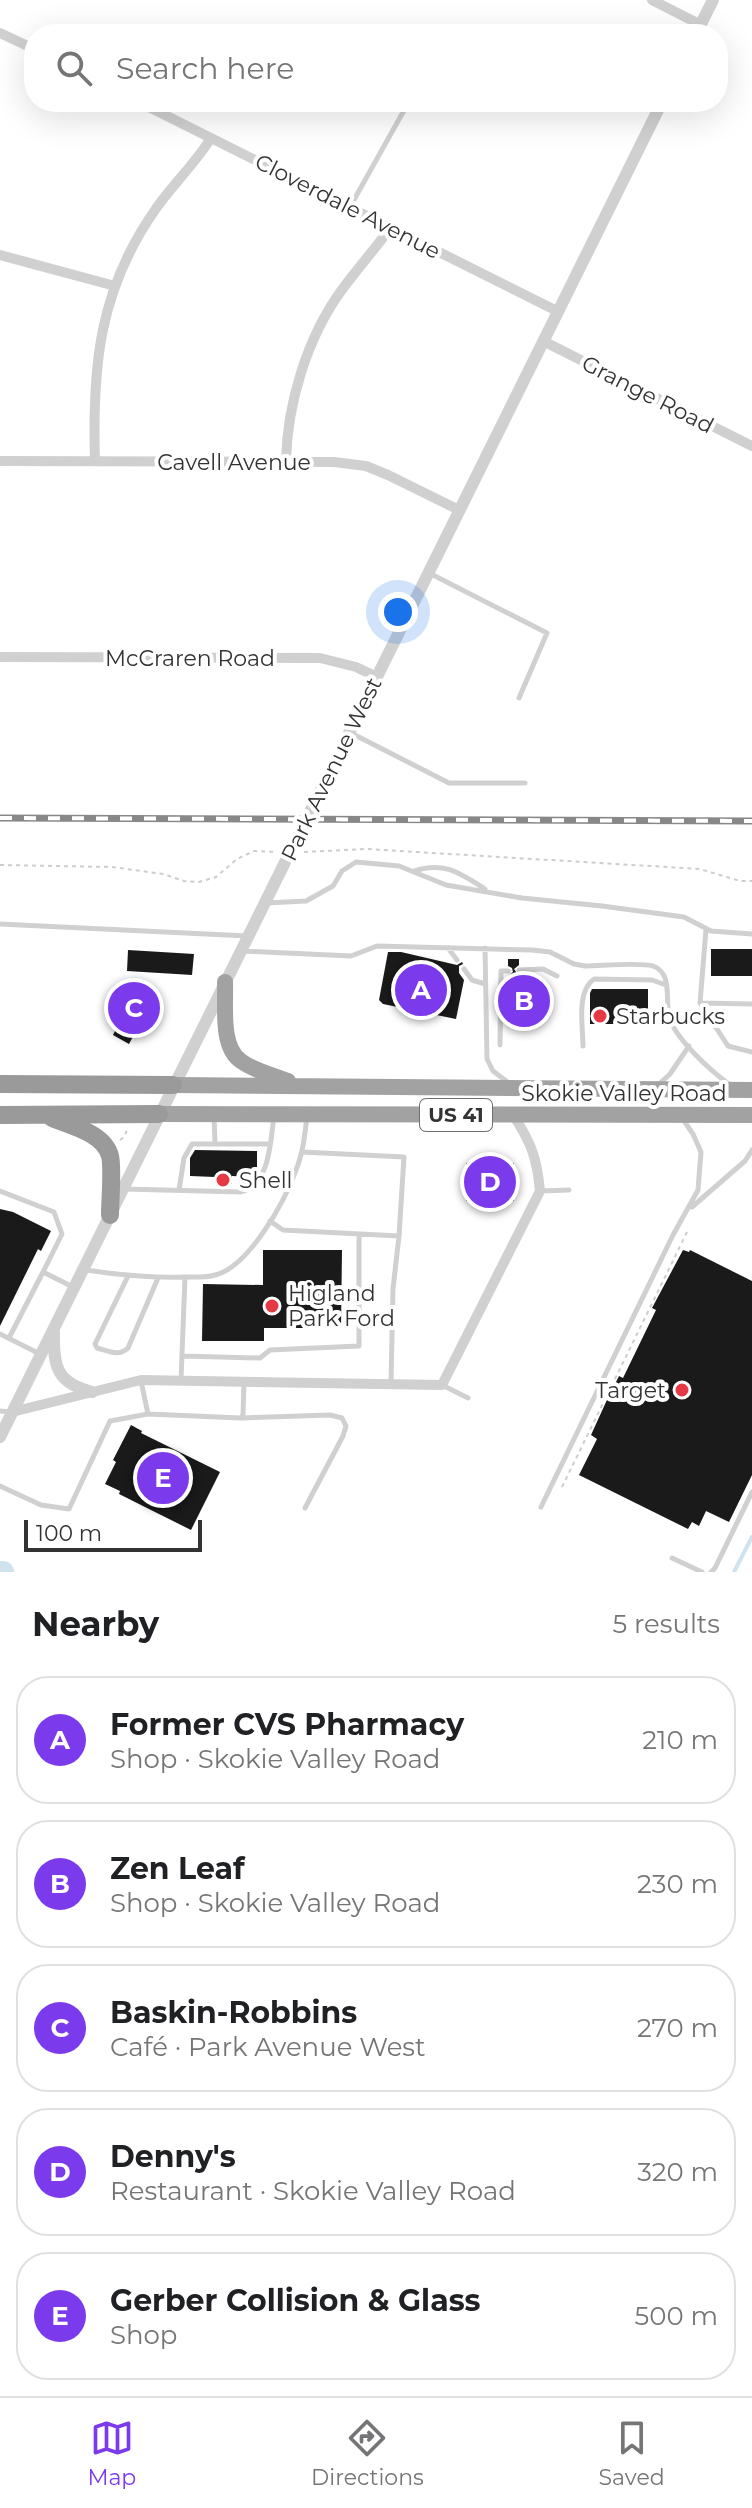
<!DOCTYPE html>
<meta charset="utf-8">
<style>
body{margin:0;font-family:Montserrat,sans-serif;background:#f6f6f6;color:#202124}
.scale{position:absolute;left:24px;bottom:20px;width:178px;box-sizing:border-box;padding-left:8px;border:4px solid #333;border-top:0;font-size:22px;line-height:28px;white-space:nowrap;color:#333;-webkit-text-stroke:6px #fff;paint-order:stroke}
.you{position:absolute;left:398px;top:612px;width:28px;height:28px;margin:-20px;border:6px solid #fff;border-radius:50%;background:#1a73e8;box-shadow:0 0 0 12px #1a73e833}
.badge{display:grid;place-items:center;width:52px;height:52px;border-radius:50%;background:#7c3aed;color:#fff;font-size:26px;font-weight:700}
.pin{position:absolute;translate:-50% -50%;border:4px solid #fff;box-shadow:0 2px 8px #0006}
.list{margin:0;padding:0;list-style:none}
h2{display:flex;justify-content:space-between;align-items:center;height:104px;margin:0;padding:0 32px;font-size:34px}
h2 small{font-size:26px;font-weight:400;color:#757577}
.list li{display:grid;grid-template-columns:52px 1fr auto;gap:24px;align-items:center;box-sizing:border-box;height:128px;margin:0 16px 16px;padding:0 16px;border:2px solid #e0e0e0;border-radius:32px}
.list b{display:block;font-size:30px;white-space:nowrap}
.list p{margin:0;font-size:26px;white-space:nowrap;color:#757577}
.list em{font-size:26px;font-style:normal;color:#757577}
.icon{flex:none;width:44px;height:44px;fill:none;stroke:currentColor;stroke-width:2;stroke-linecap:round;stroke-linejoin:round}
.map{position:relative;flex:none;width:752px;height:1572px;overflow:hidden}
.search{position:absolute;background:#fff;box-shadow:0 8px 32px #0002;left:24px;right:24px;top:24px;height:88px;display:flex;align-items:center;gap:20px;box-sizing:border-box;padding:0 28px;border-radius:32px;color:#757577;font-size:30px}
.sheet{height:824px;background:#fff}
nav{display:flex;justify-content:space-around;align-items:center;box-sizing:border-box;height:112px;border-top:2px solid #e0e0e0;background:#fff;font-size:22px;color:#757577}
nav a{display:grid;justify-items:center;gap:4px}
nav .on{color:#7c3aed}
.map>svg:first-child{display:block}
</style>
<div class="map">
<svg width="752" height="1572" viewBox="0 0 752 1572">
<rect width="100%" height="100%" fill="#fff"/>
<g fill="none" stroke-linecap="round" stroke-linejoin="round">
<path stroke="#cfe2ee" stroke-width="4" d="M734,1572l18,-35"/>
<path stroke="#cfe2ee" stroke-width="22" d="M0,1572h3"/>
</g>
<path fill="#1a1a1a" d="M711,949h41v27h-41z
M128,950l66,4 -2,21 -65,-4z
M388,952h13l56,13 5,-3 1,2 -4,2v7l5,7 -8,39 -73,-15 -4,-4z
M508,959h11v6l-5,4 4,6v9l23,1 -1,34h-8v10h-19v-11h-5v-42l5,-4 -1,-4 -4,-2z
M592,989h56v35h-58v-31z
M132,998l14,6 -10,20 3,1 -10,19 -16,-9z
M195,1150l62,1v21l-4,5 -21,-1v8h-17v-7l-25,-1v-18z
M482,1155h16v8h16v38h-48v-38h16z
M0,1209l13,3 38,19 -10,20 -3,-2 -38,77z
M263,1250h79l-1,78h-77v13h-62l1,-57 60,1z
M683,1250l6,2 1,-2 62,31v194l-23,47 -23,-11 -7,15 -7,-4 -4,7 -109,-54 18,-36 -6,-4 15,-33 13,-26 4,2 33,-68 -4,-2z
M131,1425l11,6 -1,2 79,39 -29,58 -72,-36 1,-3 -15,-7 11,-22 -3,-2z"/>
<g fill="none" stroke-linecap="round" stroke-linejoin="round">
<path stroke="#cdcdcd" stroke-width="2" stroke-dasharray="4 4" stroke-linecap="butt" d="M304,852l62,-3 334,20 40,12h12
M0,865l112,2 51,7 21,7 15,1 17,-5 21,-18 17,-8 23,1
M120,1140l4,-3 3,-7
M562,1487l126,-257"/>
<path stroke="#d0d0d0" stroke-width="5" d="M350,207l57,-102
M429,573l118,60 -28,65
M351,733l98,50h76
M414,871c30,-10 46,2 71,18
M266,903l40,-2 27,-15 9,-15 14,-9 43,4 47,19 76,13 80,8 82,11 27,14 41,3
M0,924l247,12
M706,929l-6,74 28,43 24,6
M448,948l9,12
M485,948l2,111 6,12 16,12
M241,951l110,5 26,-10 155,4 18,2 24,12 11,2c15,0 55,-4 68,0 20,7 12,34 16,50 5,22 42,55 61,69
M464,969l8,11 13,4
M519,970l24,-1 14,7
M701,1003l51,1
M500,1045l1,-74h7
M583,1046c0,-19 -7,-55 11,-67l58,1 14,5
M658,1085l12,-11 19,-28
M214,1116l1,27
M302,1152l102,5 -5,79
M124,1189l117,3c30,-10 29,-49 33,-76
M179,1190l5,-32 8,-14h77
M0,1191l54,21 8,22 -19,38 30,15
M541,1191l28,-1
M692,1207l53,-46 7,-11
M270,1221l13,9 116,6 -6,53 -2,94
M86,1270c33,5 65,8 98,7 10,0 21,1 31,-2 34,-8 70,-74 81,-105 7,-17 9,-36 11,-54
M128,1276l-33,68 2,4c11,3 22,9 31,0l30,-70
M0,1334l40,20
M9,1338l34,-66
M182,1356l78,2 10,-8 89,-4v-111
M181,1380l4,-103
M141,1381l7,33
M442,1385l26,13
M0,1411l11,1
M242,1418l88,-3 12,3 4,8 -3,10 -38,72
M0,1486l41,19 28,4 41,-88 38,-7 93,4 2,-3 1,-34
M541,1507l132,-272 25,-45 3,-38 -8,-18 -11,-16
M672,1558l30,14
M711,1572l4,-4 37,-76"/>
<path stroke="#d0d0d0" stroke-width="10" d="M652,0l49,25
M0,33l34,16
M139,102l418,209
M0,255l115,31
M543,341l209,105
M0,461l334,1 32,4 22,9 71,35
M95,461c-3,-94 4,-171 60,-251 17,-25 40,-46 56,-72
M286,462c1,-58 21,-124 55,-171 16,-22 34,-42 50,-64
M0,657l320,1 36,9 21,10
M12,1412l129,-32 301,5 98,-194c-3,-33 -9,-49 -27,-76"/>
<path stroke="#d0d0d0" stroke-width="12" d="M696,34l17,-34
M54,1332c-1,35 3,51 38,60
M0,1437l662,-1335"/>
<path stroke="#a2a2a2" stroke-width="16" d="M225,982c1,23 -5,65 16,79 13,10 32,14 47,20
M173,1085l579,5
M159,1114l593,1"/>
<path stroke="#9a9a9a" stroke-width="18" d="M0,1084l173,1
M0,1115l159,-1
M52,1118c19,8 52,15 58,38 3,12 0,45 0,59"/>
<defs>
<path id="rail" d="M0,818l752,3"/>
</defs>
<use href="#rail" stroke="#888" stroke-width="7"/>
<use href="#rail" stroke="#fff" stroke-width="4" stroke-dasharray="12" stroke-linecap="butt"/>
</g>
<g fill="#e63946" stroke="#fff" stroke-width="3">
<circle cx="600" cy="1016" r="8"/>
<circle cx="223" cy="1180" r="8"/>
<circle cx="272" cy="1306" r="8"/>
<circle cx="682" cy="1390" r="8"/>
</g>
<g text-anchor="middle" stroke-width="8" stroke-linejoin="round" paint-order="stroke">
<rect fill="#fff" stroke="#707070" stroke-width="2" x="420" y="1099" width="72" height="32" rx="6"/>
<g font-size="20" font-weight="bold" fill="#333">
<text x="456" y="1122">US 41</text>
</g>
<g font-size="22" fill="#333" stroke="#fff">
<text transform="translate(348 206) rotate(27)" y="8">Cloverdale Avenue</text>
<text transform="translate(648 394) rotate(27)" y="8">Grange Road</text>
<text x="234" y="470">Cavell Avenue</text>
<text x="190" y="666">McCraren Road</text>
<text transform="translate(331 769) rotate(-64)" y="8">Park Avenue West</text>
<text x="624" y="1101">Skokie Valley Road</text>
</g>
<g font-size="22" fill="#333" stroke="#fff" text-anchor="start">
<text x="616" y="1024">Starbucks</text>
<text x="239" y="1188">Shell</text>
<text x="288" y="1301">Higland<tspan x="288" dy="25">Park Ford</tspan></text>
<text x="666" y="1398" text-anchor="end">Target</text>
</g>
</g>
</svg>
<div class="scale">100 m</div>
<div class="you"></div>
<div class="pin badge" style="left:421px;top:990px">A</div>
<div class="pin badge" style="left:524px;top:1001px">B</div>
<div class="pin badge" style="left:134px;top:1008px">C</div>
<div class="pin badge" style="left:490px;top:1182px">D</div>
<div class="pin badge" style="left:163px;top:1478px">E</div>
<div class="search"><svg class="icon" aria-label="search" viewBox="0 0 24 24"><circle cx="10" cy="10" r="6"/><path d="M15 15l6 6"/></svg>Search here</div>
</div>
<section class="sheet">
<h2>Nearby<small>5 results</small></h2>
<ul class="list">
<li><span class="badge">A</span><div><b>Former CVS Pharmacy</b><p>Shop · Skokie Valley Road</p></div><em>210 m</em></li>
<li><span class="badge">B</span><div><b>Zen Leaf</b><p>Shop · Skokie Valley Road</p></div><em>230 m</em></li>
<li><span class="badge">C</span><div><b>Baskin-Robbins</b><p>Café · Park Avenue West</p></div><em>270 m</em></li>
<li><span class="badge">D</span><div><b>Denny's</b><p>Restaurant · Skokie Valley Road</p></div><em>320 m</em></li>
<li><span class="badge">E</span><div><b>Gerber Collision &amp; Glass</b><p>Shop</p></div><em>500 m</em></li>
</ul>
</section>
<nav>
<a class="on"><svg class="icon" aria-label="map" viewBox="0 0 24 24"><path d="M3 6l6-2 6 2 6-2v14l-6 2-6-2-6 2zM9 4v14M15 6v14"/></svg>Map</a>
<a><svg class="icon" aria-label="directions" viewBox="0 0 24 24"><path d="M12 3l9 9-9 9-9-9zM9 14v-3h6M13 9l2 2-2 2"/></svg>Directions</a>
<a><svg class="icon" aria-label="saved" viewBox="0 0 24 24"><path d="M7 4h10v16l-5-4-5 4z"/></svg>Saved</a>
</nav>
